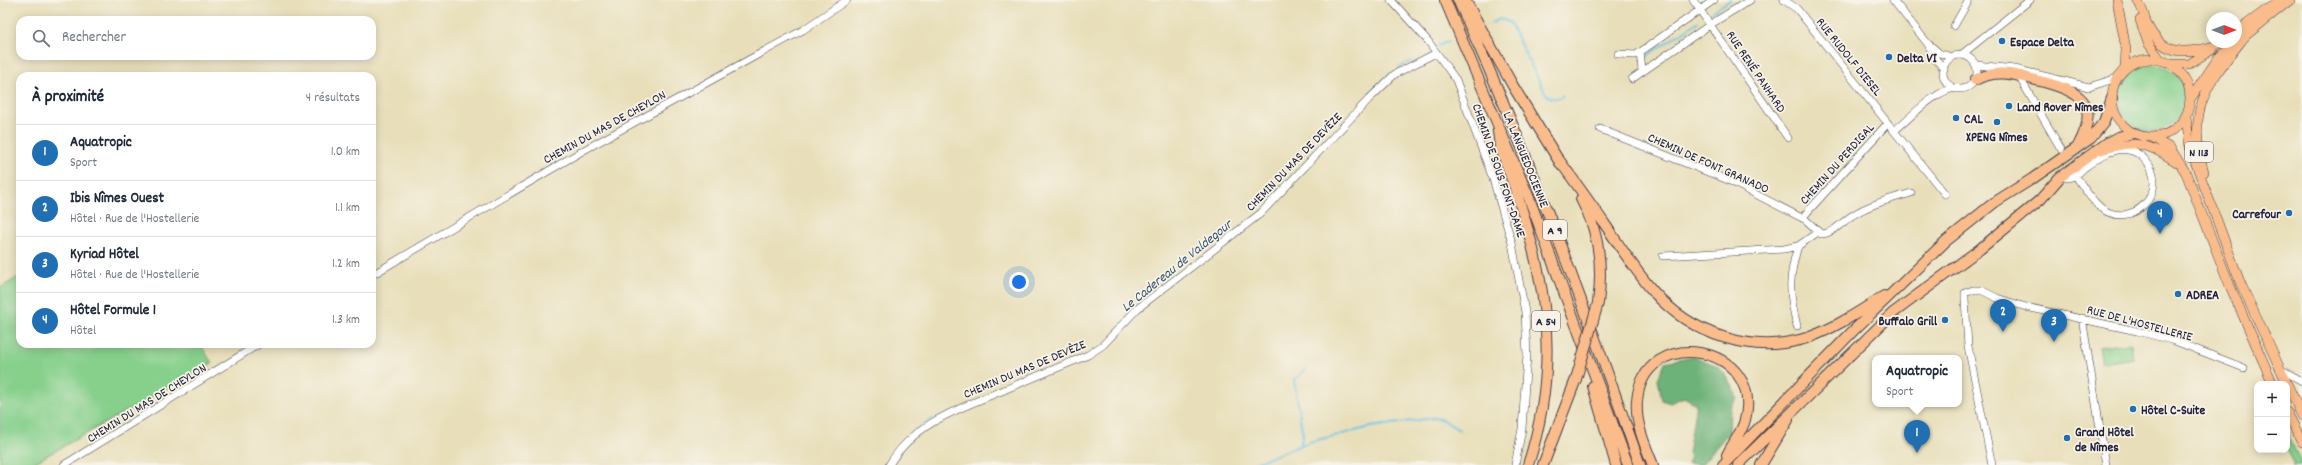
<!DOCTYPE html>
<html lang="fr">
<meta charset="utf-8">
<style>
body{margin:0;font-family:Dekko,sans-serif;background:#f2f2f3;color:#1f2937}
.controls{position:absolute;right:12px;bottom:12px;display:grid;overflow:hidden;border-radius:8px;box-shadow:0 2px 10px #0003}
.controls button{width:36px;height:36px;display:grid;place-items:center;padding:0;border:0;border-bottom:1px solid #e0e1e3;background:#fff;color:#1f2937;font:20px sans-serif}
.compass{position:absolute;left:2206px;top:12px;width:36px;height:36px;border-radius:50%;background:#fff;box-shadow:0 2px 10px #0003;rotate:90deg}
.you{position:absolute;left:1019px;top:282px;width:14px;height:14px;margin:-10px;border:3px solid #fff;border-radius:50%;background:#1a73e8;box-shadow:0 0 0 6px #1a73e833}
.badge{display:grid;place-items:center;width:26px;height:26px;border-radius:50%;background:#1f6fb2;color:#fff;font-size:13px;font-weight:700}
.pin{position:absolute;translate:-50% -33px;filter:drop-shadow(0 1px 2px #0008)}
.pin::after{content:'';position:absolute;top:21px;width:14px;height:12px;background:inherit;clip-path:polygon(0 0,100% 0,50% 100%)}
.popup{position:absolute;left:1872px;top:355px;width:90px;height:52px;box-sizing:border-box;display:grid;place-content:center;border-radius:8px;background:#fff;filter:drop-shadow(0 1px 3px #0005);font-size:13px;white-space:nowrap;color:#747a83}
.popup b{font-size:15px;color:#1f2937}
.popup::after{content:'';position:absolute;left:50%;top:100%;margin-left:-8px;border:8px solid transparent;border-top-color:#fff}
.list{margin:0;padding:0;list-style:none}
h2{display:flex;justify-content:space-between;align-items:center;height:52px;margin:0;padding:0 16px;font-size:17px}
h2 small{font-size:13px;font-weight:400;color:#747a83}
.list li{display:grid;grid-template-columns:26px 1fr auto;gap:12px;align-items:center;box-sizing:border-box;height:56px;padding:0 16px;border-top:1px solid #e0e1e3}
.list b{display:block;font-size:15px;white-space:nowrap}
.list p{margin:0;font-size:13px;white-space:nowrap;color:#747a83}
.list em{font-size:13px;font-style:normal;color:#747a83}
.icon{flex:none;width:22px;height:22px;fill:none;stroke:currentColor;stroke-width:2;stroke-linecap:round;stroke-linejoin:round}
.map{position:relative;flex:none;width:2302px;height:465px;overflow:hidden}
.search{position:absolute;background:#fff;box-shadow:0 2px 10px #0003;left:16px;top:16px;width:360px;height:44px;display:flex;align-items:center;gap:10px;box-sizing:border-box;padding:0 14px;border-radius:12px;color:#747a83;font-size:15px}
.panel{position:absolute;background:#fff;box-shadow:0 2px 10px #0003;left:16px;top:72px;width:360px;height:276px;border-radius:12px}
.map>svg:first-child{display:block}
</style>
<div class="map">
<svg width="2302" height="465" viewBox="0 0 2302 465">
<rect width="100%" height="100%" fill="#f7f3e8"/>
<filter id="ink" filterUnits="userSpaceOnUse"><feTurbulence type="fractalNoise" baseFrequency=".025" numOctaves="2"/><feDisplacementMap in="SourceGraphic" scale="8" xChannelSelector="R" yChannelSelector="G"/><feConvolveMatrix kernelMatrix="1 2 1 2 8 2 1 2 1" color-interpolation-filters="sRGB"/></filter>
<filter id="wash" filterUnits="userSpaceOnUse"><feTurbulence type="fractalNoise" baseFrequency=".012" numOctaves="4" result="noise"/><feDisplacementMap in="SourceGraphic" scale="16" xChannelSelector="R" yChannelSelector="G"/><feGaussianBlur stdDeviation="0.9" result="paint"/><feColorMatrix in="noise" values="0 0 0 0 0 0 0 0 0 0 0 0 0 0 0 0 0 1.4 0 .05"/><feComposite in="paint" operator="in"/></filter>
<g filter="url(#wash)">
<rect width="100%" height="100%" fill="#e8dfba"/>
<path fill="#87d08c" stroke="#547964" d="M2119 98a33 33 0 1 1 66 0a33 33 0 1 1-66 0Z
M20,276v68h180l12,19 -182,102h-30v-177z
M2131,343l2,15 -31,5 -3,-16z
M2287,433l15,32h-10l2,-2 -7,-14z"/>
<path fill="#6db278" stroke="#486a5a" d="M1693,356c28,11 33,13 44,42l-7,11 -1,23 -28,33 -13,-2 3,-6 -3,-4 8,-49 -12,-7 -14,6 -8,-3 -4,-21 7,-17z"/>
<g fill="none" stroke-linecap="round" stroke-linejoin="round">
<path stroke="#67c4e5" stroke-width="2" d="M1712,12l18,-12
M1491,23l9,-4 9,3 37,72c5,6 10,5 17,2
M1438,46l11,-5
M1645,57l53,-35
M1399,68l12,-7
M1369,94l22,-20
M999,388l10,-4
M1300,445l3,-9 -9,-56 12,-11
M890,458l21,-25 22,-14
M1250,465l59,-23 62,-15 62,-9 8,1 18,11"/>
</g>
</g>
<g filter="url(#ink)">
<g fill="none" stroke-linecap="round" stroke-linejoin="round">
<defs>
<path id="minor" d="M1391,0l37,41 28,39 37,99 19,64 13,69 2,43 -5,74 -7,36
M1693,0l95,138
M1784,0l13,9 97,122
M1893,0l35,44 6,13 10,12
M1954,26l15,-26
M1930,45l9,8 13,4
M1640,52l2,19
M1618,54l18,1 78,-55
M1961,55l69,-55
M1943 72a17 17 0 1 1 34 0a17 17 0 1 1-34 0Z
M1976,65l39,4 74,18 28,-9
M2017,73l44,76
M1632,79l79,-55 39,-24
M1600,129l128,51 78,40 15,14c12,0 22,-13 32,-19 17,-11 38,-16 58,-22
M2060,177c4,0 9,1 12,0 4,-1 9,-6 12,-9 12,-9 28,-21 44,-18 7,1 14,6 18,11 25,30 -14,70 -45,47 -9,-8 -17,-19 -23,-29
M1945,194l-51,-63c16,-13 42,-42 63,-43
M1802,218l86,-95
M1663,256l121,-7 14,-3 20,-14
M372,275l212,-125 219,-120 44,-30
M2082,318l24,147
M1797,326c-8,-33 -9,-47 1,-80
M2280,369l22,12
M64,465l195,-121
M889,465c25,-42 71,-57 115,-75 28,-12 56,-23 84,-35l15,-10 34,-36 124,-96 108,-114 26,-25 41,-21
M1992,465l-24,-119 -3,-47v-6l8,-3h8l16,8 29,9 111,24 38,10 69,27"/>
<path id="major" d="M2117,0l9,49 -1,19
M2137,0c6,7 7,18 11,26 15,31 41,28 69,19
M2140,20l8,23 12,16
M2236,32l44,-32
M2112 98a39 39 0 1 1 78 0a39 39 0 1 1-78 0Z
M2172,64h17l24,-15
M2191,98l28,-41 71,-57
M2186,117l4,31 50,134 62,134
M2152,137l18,11 16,25 44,113 43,98
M2101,150c35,-11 47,-7 77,13
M2204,172c-20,-67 7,-92 46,-142
M2287,412l15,30"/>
<path id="highway" d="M1445,0l84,198 99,267
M1458,0c70,151 127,308 182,465
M1465,0l48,86 49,80
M1975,80c23,-12 41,-5 65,1 39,10 62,21 38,65
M1498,131l2,15c41,113 66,200 28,319
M1559,160c16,22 32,44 47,66 15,22 29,44 46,64 39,45 101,66 158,47 27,-10 50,-26 74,-41
M1581,199c18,32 22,68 17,104
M1593,386l23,79
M1543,465l33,-86
M1653,465c-8,-20 -18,-42 -16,-64 6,-77 128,-57 108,19 -3,12 -12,23 -18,35
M1723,465l130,-134 93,-90 49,-39 37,-23 59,-41 13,-16 8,-24
M1738,465l155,-152 87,-64 60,-49 20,-23 47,-34 11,-6 16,-4
M1761,465l27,-45"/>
</defs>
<use href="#minor" stroke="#403e4e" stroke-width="8"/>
<use href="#major" stroke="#403e4e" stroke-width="10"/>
<use href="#highway" stroke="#403e4e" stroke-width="12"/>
<use href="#minor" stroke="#fff" stroke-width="7"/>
<use href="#major" stroke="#fabc8b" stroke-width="9"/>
<use href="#highway" stroke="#fabc8b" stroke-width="10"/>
<defs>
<path id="highway-bridge" d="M1576,379l22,-76"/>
</defs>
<use href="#highway-bridge" stroke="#403e4e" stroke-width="12" stroke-linecap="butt"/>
<use href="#highway-bridge" stroke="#fabc8b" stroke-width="10"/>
</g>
</g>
<g fill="#1f6fb2" stroke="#f7f3e8" stroke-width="1.5">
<circle cx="2002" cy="41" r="4"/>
<circle cx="1889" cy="57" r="4"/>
<circle cx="2009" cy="106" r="4"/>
<circle cx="1956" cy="118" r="4"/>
<circle cx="1997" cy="122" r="4"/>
<circle cx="2289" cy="213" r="4"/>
<circle cx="2178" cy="294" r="4"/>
<circle cx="1945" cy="320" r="4"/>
<circle cx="2133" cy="409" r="4"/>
<circle cx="2067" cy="438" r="4"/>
</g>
<g text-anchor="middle" stroke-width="3.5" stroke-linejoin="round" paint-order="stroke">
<g fill="#f7f3e8" stroke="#62616f" stroke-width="1">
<rect x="2185" y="142" width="28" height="20" rx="3"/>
<rect x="1543" y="220" width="24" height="20" rx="3"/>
<rect x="1532" y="311" width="28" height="20" rx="3"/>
</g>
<g font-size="12" font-weight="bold" fill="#22223b">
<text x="2199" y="156">N 113</text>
<text x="1555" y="234">A 9</text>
<text x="1546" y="325">A 54</text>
</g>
<g font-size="13" font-weight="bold" fill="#22223b" stroke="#f7f3e8" text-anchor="start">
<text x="2010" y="46">Espace Delta</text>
<text x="1897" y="62">Delta VI</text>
<text x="2017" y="111">Land Rover Nîmes</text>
<text x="1964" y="123">CAL</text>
<text x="1997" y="141" text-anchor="middle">XPENG Nîmes</text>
<text x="2281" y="218" text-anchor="end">Carrefour</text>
<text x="2186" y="299">ADREA</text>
<text x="1937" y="325" text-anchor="end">Buffalo Grill</text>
<text x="2141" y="414">Hôtel C-Suite</text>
<text x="2075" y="436">Grand Hôtel<tspan x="2075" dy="15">de Nîmes</tspan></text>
</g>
<g font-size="13" fill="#22223b" stroke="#f7f3e8">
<text transform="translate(1850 56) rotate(51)" y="5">RUE RUDOLF DIESEL</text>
<text transform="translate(1757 71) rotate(56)" y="5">RUE RENÉ PANHARD</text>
<text transform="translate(604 126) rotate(-29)" y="5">CHEMIN DU MAS DE CHEYLON</text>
<text transform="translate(1527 159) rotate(68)" y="5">LA LANGUEDOCIENNE</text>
<text transform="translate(1293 161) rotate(-46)" y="5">CHEMIN DU MAS DE DEVÈZE</text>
<text transform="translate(1709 162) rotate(24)" y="5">CHEMIN DE FONT GRANADO</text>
<text transform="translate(1836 163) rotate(-48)" y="5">CHEMIN DU PERDIGAL</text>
<text transform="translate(1500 170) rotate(71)" y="5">CHEMIN DE SOUS FONT-DAME</text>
<text transform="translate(2140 322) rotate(15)" y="5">RUE DE L'HOSTELLERIE</text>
<text transform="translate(1024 368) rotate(-23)" y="5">CHEMIN DU MAS DE DEVÈZE</text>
<text transform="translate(146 402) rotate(-32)" y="5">CHEMIN DU MAS DE CHEYLON</text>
</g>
<g font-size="14" font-style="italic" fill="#37536e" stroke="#f7f3e8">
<text transform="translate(1176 265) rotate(-39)" y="5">Le Cadereau de Valdegour</text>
</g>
</g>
</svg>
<div class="controls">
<button>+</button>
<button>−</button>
</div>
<svg class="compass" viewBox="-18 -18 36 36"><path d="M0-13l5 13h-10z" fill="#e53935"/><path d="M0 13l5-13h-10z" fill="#747a83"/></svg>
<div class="you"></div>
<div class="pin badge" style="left:1917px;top:453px">1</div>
<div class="popup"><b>Aquatropic</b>Sport</div>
<div class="pin badge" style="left:2003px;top:332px">2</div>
<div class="pin badge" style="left:2054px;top:342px">3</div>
<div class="pin badge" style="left:2160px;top:234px">4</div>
<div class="search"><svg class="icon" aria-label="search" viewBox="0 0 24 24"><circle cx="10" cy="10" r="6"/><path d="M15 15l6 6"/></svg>Rechercher</div>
<section class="panel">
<h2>À proximité<small>4 résultats</small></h2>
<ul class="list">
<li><span class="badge">1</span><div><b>Aquatropic</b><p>Sport</p></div><em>1.0 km</em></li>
<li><span class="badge">2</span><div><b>Ibis Nîmes Ouest</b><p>Hôtel · Rue de l'Hostellerie</p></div><em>1.1 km</em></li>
<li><span class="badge">3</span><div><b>Kyriad Hôtel</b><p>Hôtel · Rue de l'Hostellerie</p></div><em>1.2 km</em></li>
<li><span class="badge">4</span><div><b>Hôtel Formule 1</b><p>Hôtel</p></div><em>1.3 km</em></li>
</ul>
</section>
</div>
